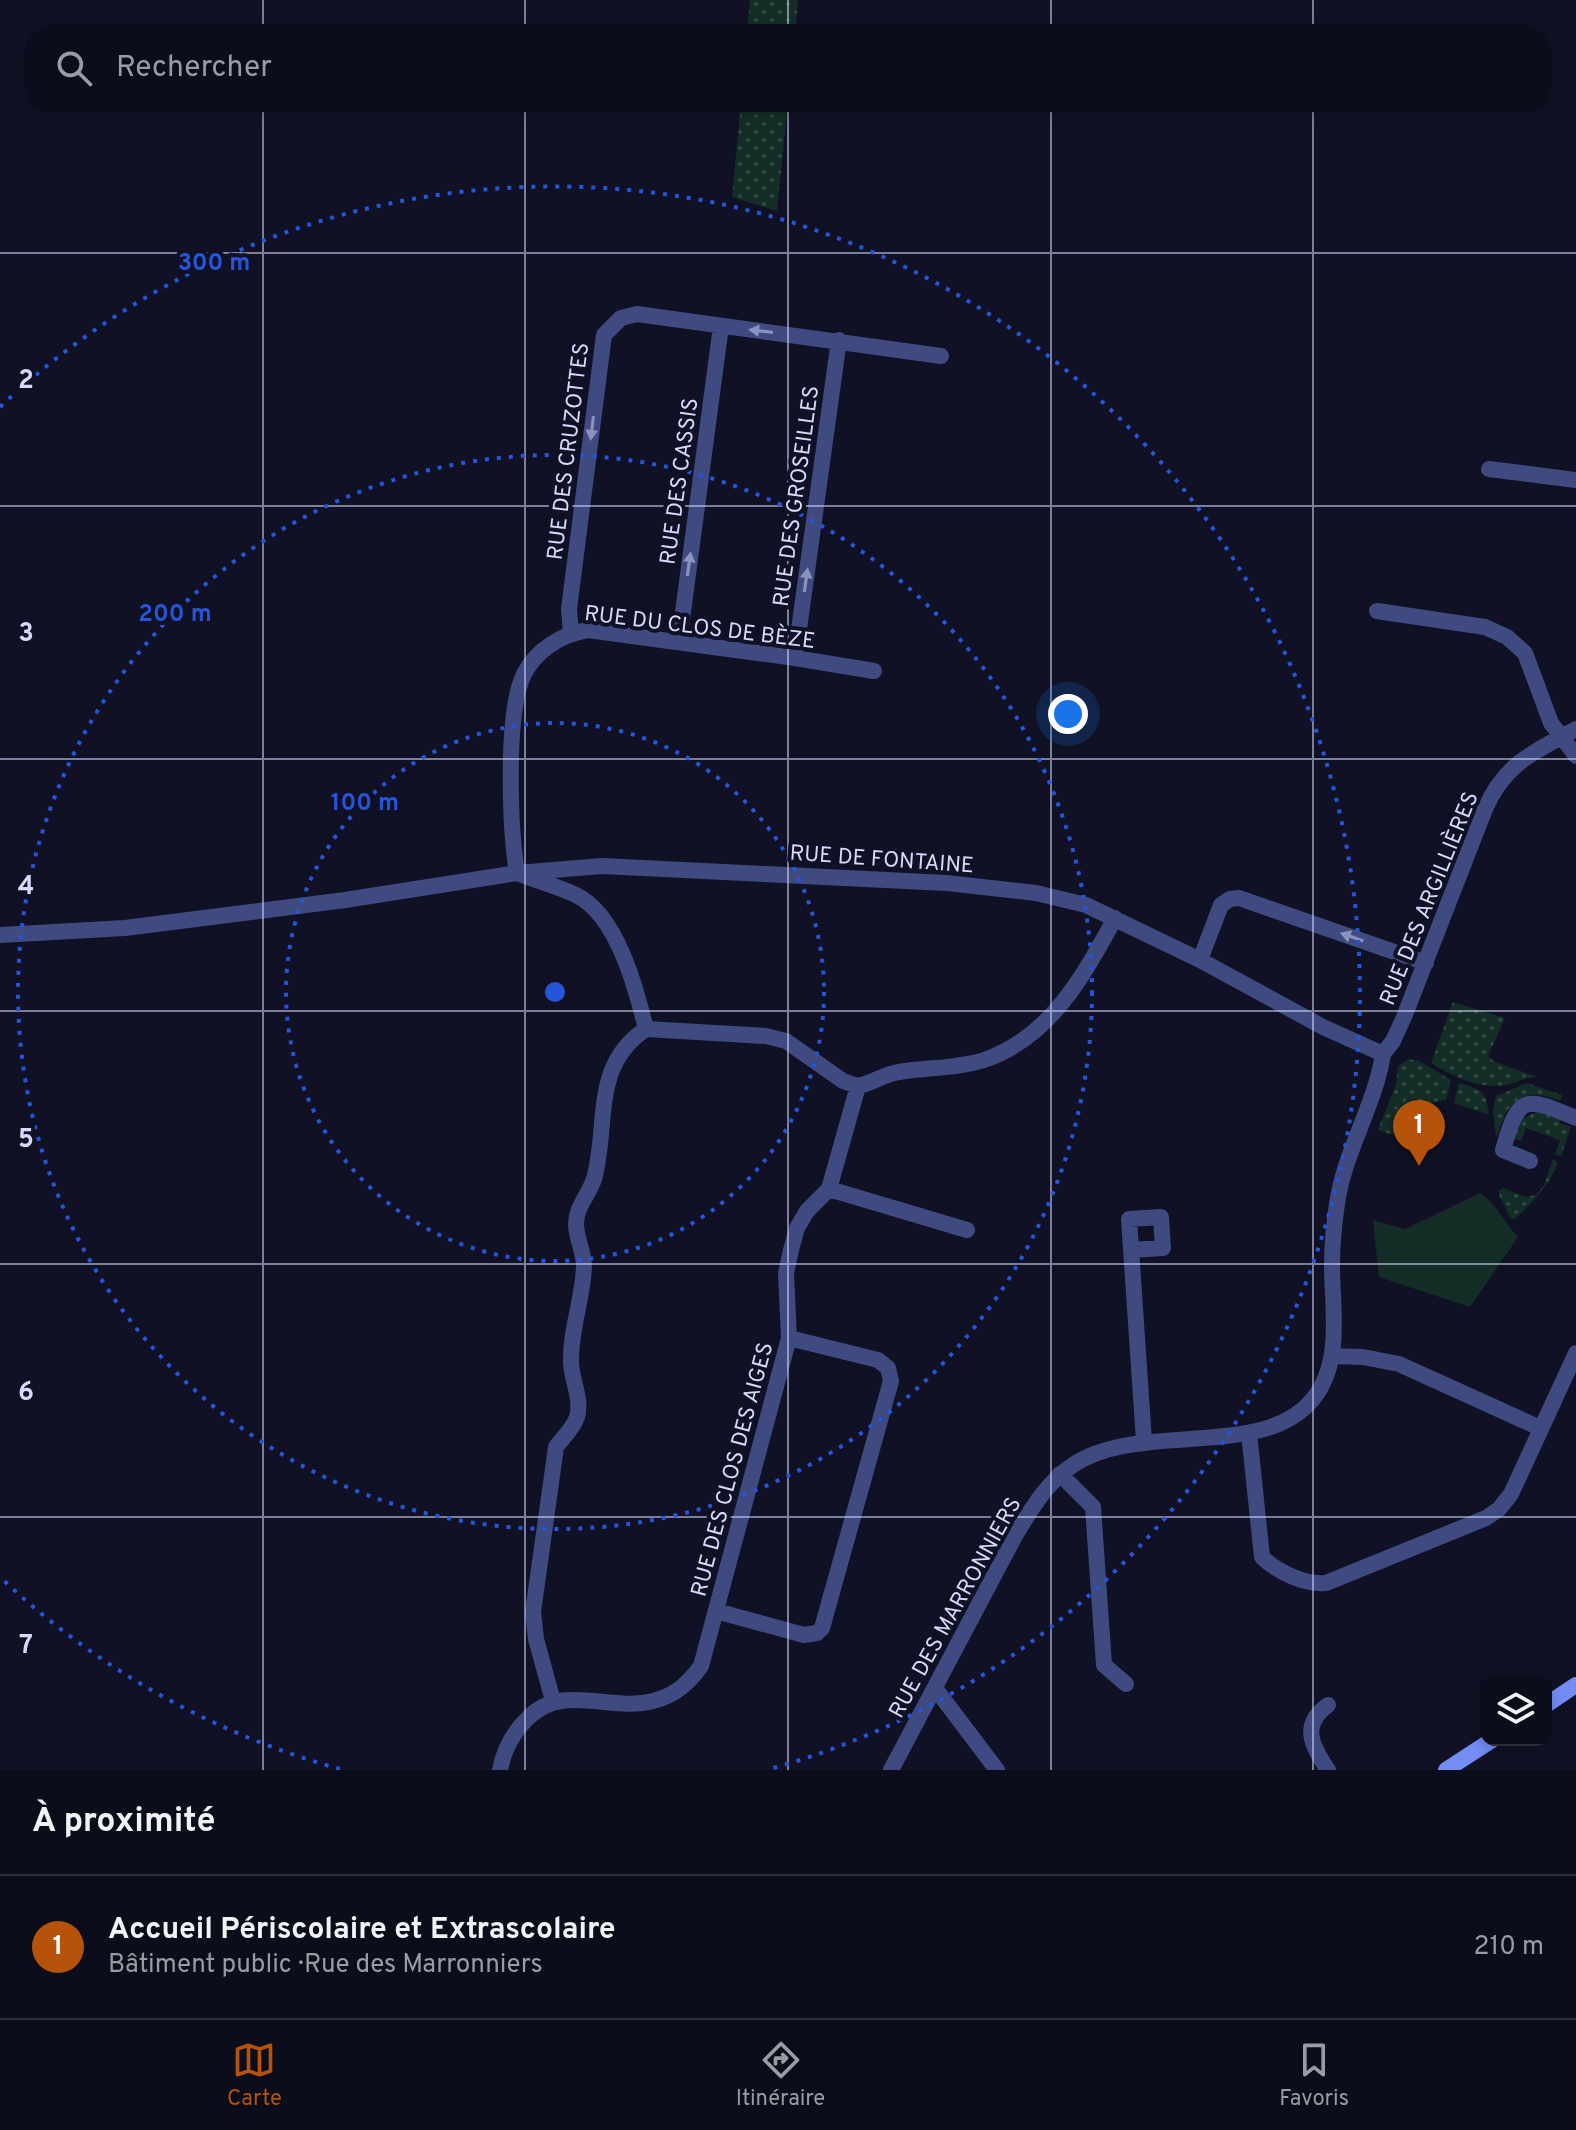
<!DOCTYPE html>
<html lang="fr">
<meta charset="utf-8">
<style>
body{margin:0;font-family:Overpass,sans-serif;background:#1a1b28;color:#f1f3f6}
.controls{position:absolute;right:24px;bottom:24px;display:grid;overflow:hidden;border-radius:16px;box-shadow:0 4px 12px #0003}
.controls button{width:72px;height:72px;display:grid;place-items:center;padding:0;border:0;border-bottom:2px solid #2c2d3a;background:#0c0d1b;color:#f1f3f6;font:40px sans-serif}
.you{position:absolute;left:1068px;top:714px;width:28px;height:28px;margin:-20px;border:6px solid #fff;border-radius:50%;background:#1a73e8;box-shadow:0 0 0 12px #1a73e833}
.badge{display:grid;place-items:center;width:52px;height:52px;border-radius:50%;background:#b45309;color:#fff;font-size:26px;font-weight:700}
.pin{position:absolute;translate:-50% -66px;filter:drop-shadow(0 2px 4px #0008)}
.pin::after{content:'';position:absolute;top:42px;width:28px;height:24px;background:inherit;clip-path:polygon(0 0,100% 0,50% 100%)}
.list{margin:0;padding:0;list-style:none}
h2{display:flex;justify-content:space-between;align-items:center;height:104px;margin:0;padding:0 32px;font-size:34px}
h2 small{font-size:26px;font-weight:400;color:#9a9ca3}
.list li{display:grid;grid-template-columns:52px 1fr auto;gap:24px;align-items:center;box-sizing:border-box;height:144px;padding:0 32px;border-top:2px solid #2c2d3a}
.list b{display:block;font-size:30px;white-space:nowrap}
.list p{margin:0;font-size:26px;white-space:nowrap;color:#9a9ca3}
.list em{font-size:26px;font-style:normal;color:#9a9ca3}
.icon{flex:none;width:44px;height:44px;fill:none;stroke:currentColor;stroke-width:2;stroke-linecap:round;stroke-linejoin:round}
.map{position:relative;flex:none;width:1576px;height:1770px;overflow:hidden}
.search{position:absolute;background:#0c0d1b;box-shadow:0 4px 12px #0003;left:24px;right:24px;top:24px;height:88px;display:flex;align-items:center;gap:20px;box-sizing:border-box;padding:0 28px;border-radius:32px;color:#9a9ca3;font-size:30px}
.sheet{height:248px;background:#0c0d1b}
nav{display:flex;justify-content:space-around;align-items:center;box-sizing:border-box;height:112px;border-top:2px solid #2c2d3a;background:#0c0d1b;font-size:22px;color:#9a9ca3}
nav a{display:grid;justify-items:center;gap:4px}
nav .on{color:#b45309}
.map>svg:first-child{display:block}
</style>
<div class="map">
<svg width="1576" height="1770" viewBox="0 0 1576 1770">
<defs>
<pattern id="grass-dots" width="8" height="8" patternUnits="userSpaceOnUse" patternTransform="scale(2)"><rect width="8" height="8" fill="#142e27"/><path d="M2 2h.1M6 6h.1" fill="none" stroke="#354c47" stroke-width="1.8" stroke-linecap="round"/></pattern>
</defs>
<rect width="100%" height="100%" fill="#101124"/>
<path fill="url(#grass-dots)" d="M750,0h48l-3,34h-48z
M741,102h47l-11,109 -45,-14z
M1453,1002l52,16 -17,38 7,6 42,15c-13,0 -19,6 -31,8 -26,5 -54,-9 -75,-22z
M1409,1059l10,2 32,19 -5,20 -11,2 -35,16 -7,17 -15,-5 18,-45 2,-19z
M1459,1083c23,7 27,7 30,32l-35,-12z
M1527,1083l35,12 -2,6c-20,-9 -42,-10 -54,12 -4,8 -6,18 -10,24l-3,-25 3,-16z
M1538,1111l23,8 -1,4 11,4 -10,29 -6,-2 5,-14 -34,-12 -5,13 -7,-2 8,-20z
M1553,1159l5,4c-10,24 -25,38 -43,56h-4l-12,-24v-5l4,-2 22,9 11,-2 8,-10z"/>
<path fill="#142e27" d="M1480,1193c17,11 24,29 38,44l-48,70 -91,-30 -6,-57 32,9z"/>
<g fill="none" stroke-linecap="round" stroke-linejoin="round">
<path stroke="#3e4a80" stroke-width="16" d="M1489,469l87,11
M1377,611l108,16 22,10 18,16 26,70 25,33
M571,633l-2,-24 35,-274 17,-17 16,-4 304,42
M679,642l42,-316
M795,658l44,-318
M0,935l125,-7 220,-28 172,-27 85,-7 345,17 89,10 50,12 114,55 123,67 60,27
M1200,960l21,-55 9,-6 9,-1 187,65
M646,1029c-10,-41 -29,-114 -70,-134 -19,-9 -40,-14 -59,-22 -7,-44 -12,-160 7,-199 12,-24 38,-40 64,-44l207,28 79,13
M1383,1054l10,-13 11,-24 81,-208c20,-46 49,-57 91,-80
M858,1086c15,-3 26,-12 41,-14 29,-5 57,-3 85,-12 66,-22 100,-85 131,-142
M1530,1161l-27,-11c16,-56 21,-54 73,-32
M829,1189l138,41
M1131,1250l32,-2 -2,-31 -32,2 15,222
M1332,1356l31,1 36,7 141,64
M1249,1433l13,124c15,15 43,28 64,26l160,-65 13,-9 12,-15 65,-141
M1060,1474l33,33 11,158 22,19
M716,1611l88,24 13,-2 5,-5 69,-247 -3,-13 -10,-8 -89,-22
M935,1688l62,82
M553,1701l-17,-62 -3,-27 23,-165c7,-10 17,-18 21,-30 5,-19 -5,-35 -6,-54 -1,-33 12,-64 13,-97 0,-14 -8,-28 -8,-42 0,-18 13,-29 18,-45 15,-54 -3,-114 52,-150l120,7 20,5 57,40 15,5
M1328,1705c-28,20 -16,41 0,65
M500,1770c4,-21 13,-38 29,-53 35,-34 81,-5 124,-16 21,-5 35,-17 48,-35l88,-328 -3,-65 5,-23 6,-22 10,-17 22,-22 29,-103
M891,1770l125,-236c16,-26 31,-52 57,-69 68,-45 190,-4 240,-66 30,-37 19,-90 19,-134 0,-20 2,-41 5,-61 7,-52 38,-98 46,-150"/>
<path stroke="#738cf6" stroke-width="16" d="M1546,1705l30,-20
M1446,1770l46,-30"/>
</g>
<defs><path id="oneway-solid" d="M-6-.8H1V-3.2L6.5 0L1 3.2V.8H-6Z" transform="scale(2)"/></defs>
<g fill="#8a92be">
<use href="#oneway-solid" transform="translate(761 331) rotate(-173)"/>
<use href="#oneway-solid" transform="translate(592 428) rotate(97)"/>
<use href="#oneway-solid" transform="translate(689 564) rotate(-82)"/>
<use href="#oneway-solid" transform="translate(806 580) rotate(-82)"/>
<use href="#oneway-solid" transform="translate(1352 937) rotate(-161)"/>
</g>
<path fill="none" stroke="#d6dafc" stroke-width="2" stroke-opacity="0.55" d="M263,0v34M525,0v34M788,0v34M1051,0v34M1313,0v34M263,102v1668M525,102v1668M788,102v1668M1051,102v1668M1313,102v1668M0,253h1576M0,506h1576M0,759h1576M0,1011h1576M0,1264h1576M0,1517h1576"/>
<g fill="none" stroke="#2655da" stroke-width="4" stroke-dasharray="4 8">
<circle cx="555" cy="992" r="269"/>
<circle cx="555" cy="992" r="537"/>
<path d="M340 1769A806 806 0 0 1 0 1577M0 407A806 806 0 1 1 770 1769"/>
</g>
<g text-anchor="middle" stroke-width="8" stroke-linejoin="round" paint-order="stroke">
<g font-size="22" fill="#d6dafc" stroke="#101124">
<text transform="translate(567 451) rotate(-83)" y="8">RUE DES CRUZOTTES</text>
<text transform="translate(678 481) rotate(-82)" y="8">RUE DES CASSIS</text>
<text transform="translate(795 496) rotate(-82)" y="8">RUE DES GROSEILLES</text>
<text transform="translate(700 626) rotate(7)" y="8">RUE DU CLOS DE BÈZE</text>
<text transform="translate(882 858) rotate(4)" y="8">RUE DE FONTAINE</text>
<text transform="translate(1428 898) rotate(-68)" y="8">RUE DES ARGILLIÈRES</text>
<text transform="translate(731 1469) rotate(-75)" y="8">RUE DES CLOS DES AIGES</text>
<text transform="translate(954 1607) rotate(-61)" y="8">RUE DES MARRONNIERS</text>
</g>
</g>
<g font-size="26" text-anchor="middle" font-weight="bold" fill="#d6dafc" stroke="#101124" stroke-width="8" stroke-linejoin="round" paint-order="stroke">
<text x="26" y="388">2</text>
<text x="26" y="641">3</text>
<text x="26" y="894">4</text>
<text x="26" y="1147">5</text>
<text x="26" y="1400">6</text>
<text x="26" y="1653">7</text>
</g>
<circle cx="555" cy="992" r="12" fill="#2655da" stroke="#101124" stroke-width="4"/>
<g font-size="24" text-anchor="middle" font-weight="bold" fill="#2655da" stroke="#101124" stroke-width="8" stroke-linejoin="round" paint-order="stroke">
<text x="214" y="270">300 m</text>
<text x="175" y="621">200 m</text>
<text x="365" y="810">100 m</text>
</g>
</svg>
<div class="controls">
<button><svg class="icon" aria-label="layers" viewBox="0 0 24 24"><path d="M12 4l9 5-9 5-9-5zM3 14l9 5 9-5"/></svg></button>
</div>
<div class="you"></div>
<div class="pin badge" style="left:1419px;top:1166px">1</div>
<div class="search"><svg class="icon" aria-label="search" viewBox="0 0 24 24"><circle cx="10" cy="10" r="6"/><path d="M15 15l6 6"/></svg>Rechercher</div>
</div>
<section class="sheet">
<h2>À proximité<small></small></h2>
<ul class="list">
<li><span class="badge">1</span><div><b>Accueil Périscolaire et Extrascolaire</b><p>Bâtiment public · Rue des Marronniers</p></div><em>210 m</em></li>
</ul>
</section>
<nav>
<a class="on"><svg class="icon" aria-label="map" viewBox="0 0 24 24"><path d="M3 6l6-2 6 2 6-2v14l-6 2-6-2-6 2zM9 4v14M15 6v14"/></svg>Carte</a>
<a><svg class="icon" aria-label="directions" viewBox="0 0 24 24"><path d="M12 3l9 9-9 9-9-9zM9 14v-3h6M13 9l2 2-2 2"/></svg>Itinéraire</a>
<a><svg class="icon" aria-label="saved" viewBox="0 0 24 24"><path d="M7 4h10v16l-5-4-5 4z"/></svg>Favoris</a>
</nav>
